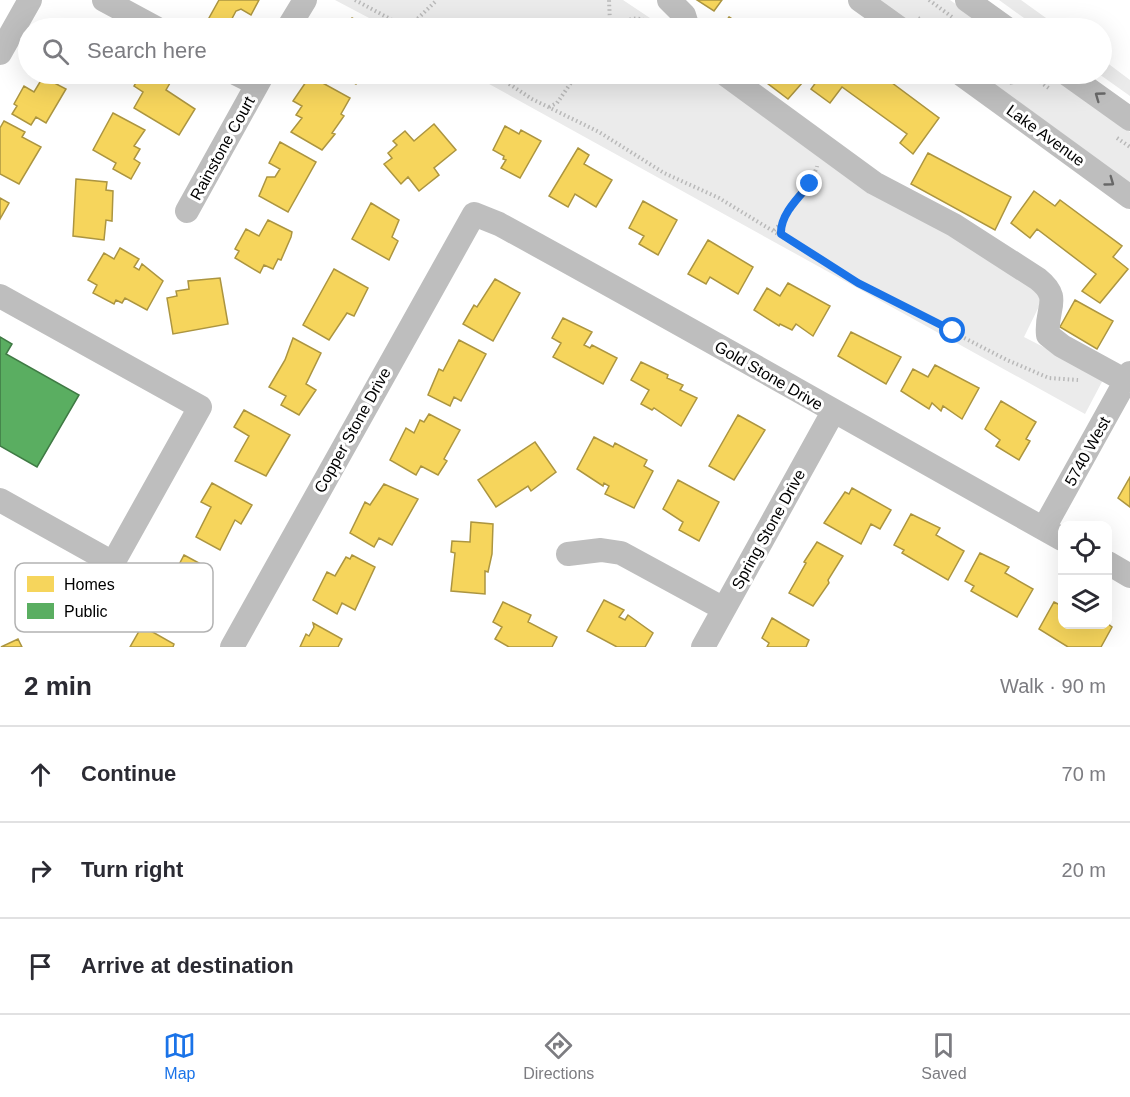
<!DOCTYPE html>
<meta charset="utf-8">
<style>
body{margin:0;font-family:Arial,sans-serif;background:#f7f7f7;color:#2b2b33}
.controls{position:absolute;right:18px;bottom:18px;display:grid;overflow:hidden;border-radius:12px;box-shadow:0 6px 24px #0002}
.controls button{width:54px;height:54px;display:grid;place-items:center;padding:0;border:0;border-bottom:2px solid #e1e1e2;background:#fff;color:#2b2b33;font:30px sans-serif}
.stop{position:absolute;width:18px;height:18px;margin:-14px;border:4px solid #1a73e8;border-radius:50%;background:#fff}
.stop.end{background:#1a73e8;border-color:#fff;box-shadow:0 2px 6px #0008}
.list{margin:0;padding:0;list-style:none}
h2{display:flex;justify-content:space-between;align-items:center;height:78px;margin:0;padding:0 24px;font-size:26px}
h2 small{font-size:20px;font-weight:400;color:#7c7c81}
.list li{display:grid;grid-template-columns:39px 1fr auto;gap:18px;align-items:center;box-sizing:border-box;height:96px;padding:0 24px;border-top:2px solid #e1e1e2}
.list b{display:block;font-size:22px;white-space:nowrap}
.list em{font-size:20px;font-style:normal;color:#7c7c81}
.icon{flex:none;width:33px;height:33px;fill:none;stroke:currentColor;stroke-width:2;stroke-linecap:round;stroke-linejoin:round}
.map{position:relative;flex:none;width:1130px;height:647px;overflow:hidden}
.search{position:absolute;background:#fff;box-shadow:0 6px 24px #0002;left:18px;right:18px;top:18px;height:66px;display:flex;align-items:center;gap:15px;box-sizing:border-box;padding:0 21px;border-radius:33px;color:#7c7c81;font-size:22px}
.sheet{height:366px;background:#fff}
nav{display:flex;justify-content:space-around;align-items:center;box-sizing:border-box;height:84px;border-top:2px solid #e1e1e2;background:#fff;font-size:16px;color:#7c7c81}
nav a{display:grid;justify-items:center;gap:3px}
nav .on{color:#1a73e8}
.map>svg:first-child{display:block}
</style>
<div class="map">
<svg width="1130" height="647" viewBox="0 0 1130 647">
<rect width="100%" height="100%" fill="#fff"/>
<path fill="#ebebeb" d="M335,0h288l42,28h-277z
M877,0h73l39,28h-73z
M999,0h22l39,28h-22z
M1102,59l28,21v16l-31,-22h3z
M471,74h259l316,218 -22,45 80,41 -19,36z
M978,74h72l80,58v53z"/>
<path fill="#f6d55c" stroke="#ac9540" stroke-width="1.5" d="M219,0h40l-8,15 -10,-6 -5,2 -9,17 -18,-10z
M697,0h25l-8,11z
M729,17l17,11h-25z
M352,18l19,10h-24z
M67,21l14,7h-18z
M141,74h15l14,9 -4,7 29,19 -16,26 -45,-27 9,-16 -9,-6z
M336,74h26l-6,10z
M755,74h55l-22,25z
M822,74h58l59,44 -26,36 -13,-11 7,-9 -65,-47 -12,16 -19,-14z
M310,76l40,22 -9,16 3,2 -12,17 3,1 -13,16 -31,-18 11,-14 -6,-3 6,-9 -9,-5z
M43,77l23,12 -20,34 -10,-6 -5,8 -19,-11 5,-8 -3,-2 10,-18 10,6z
M113,113l32,17 -11,16 6,3 -6,10 6,4 -9,16 -18,-10 3,-6 -23,-13z
M4,121l21,11 -3,5 19,10 -22,37 -19,-10v-46z
M434,124l22,26 -22,18 5,7 -20,16 -11,-14 -7,7 -17,-20 8,-6 -4,-5 9,-8 -4,-4 12,-10 9,10z
M505,126l14,8 2,-4 20,11 -21,37 -19,-10 5,-8 -3,-1 1,-3 -11,-6z
M280,142l36,20 -28,50 -29,-16 8,-19h8l5,-8 -11,-6z
M578,148l11,7 -5,9 28,16 -16,27 -21,-13 -7,13 -19,-11z
M928,153l83,44 -16,33 -84,-46z
M76,179l31,3 -1,8 7,1 -1,30 -6,-1 -2,20 -31,-4z
M1034,191l21,15 5,-6 62,46 -9,11 15,12 -28,34 -18,-12 14,-17 -59,-45 -7,9 -19,-15z
M0,198l9,5 -9,16z
M643,201l34,19 -19,35 -19,-11 5,-8 -15,-8z
M371,203l28,17 -7,17 6,4 -9,19 -37,-21z
M268,220l24,12 -1,5 -10,23 -3,-1 -5,10 -9,-4 -4,8 -25,-15 4,-7 -4,-2 11,-20 13,7z
M708,240l45,27 -15,27 -28,-17 -4,7 -18,-10z
M120,248l19,11 -5,8 5,3 3,-6 21,17 -16,29 -22,-12 -3,5 -6,-3 -2,4 -21,-11 4,-8 -9,-5 16,-27 10,6z
M334,269l34,19 -14,28 -7,-3 -18,27 -26,-15z
M220,278l8,46 -55,10 -6,-36 10,-2 -1,-5 13,-2 -1,-8z
M495,279l25,14 -27,48 -30,-17 11,-19 3,2z
M788,283l42,23 -17,30 -17,-12 -4,6 -12,-6 -1,2 -25,-16 13,-22 13,8z
M1075,300l38,21 -16,28 -37,-22z
M563,318l29,14 -8,13 6,3 2,-3 25,13 -14,26 -50,-27 8,-14 -9,-5z
M851,332l50,25 -15,27 -48,-28z
M293,338l28,15 -15,31 10,6 -17,25 -18,-10 5,-9 -17,-9 16,-27z
M459,340l27,14 -25,47 -7,-4 -4,9 -22,-11 11,-26 4,2z
M641,362l27,13 -1,3 16,7 -3,5 17,8 -16,28 -27,-18 -2,2 -11,-6 8,-14 -18,-10z
M935,365l44,23 -17,31 -19,-13 -2,5 -9,-8 -3,6 -28,-18 12,-22 15,8z
M1001,401l35,21 -10,17 4,2 -11,19 -23,-14 4,-6 -15,-11z
M244,410l46,25 -24,41 -31,-15 14,-25 -15,-9z
M429,414l31,16 -16,29 3,2 -9,14 -17,-9 -5,9 -26,-15 16,-32 8,5 6,-13 4,2z
M738,415l27,15 -31,50 -25,-14z
M594,437l19,10 2,-4 32,17 -3,6 9,5 -19,37 -29,-14 4,-8 -5,-3 -1,3 -26,-17z
M535,442l21,30 -25,19 -3,-5 -32,21 -18,-27z
M1130,477v30l-12,-9z
M678,480l41,22 -20,39 -20,-11 4,-8 -20,-13z
M212,483l40,22 -11,19 -6,-4 -15,30 -24,-13 15,-30 -10,-5z
M384,484l34,15 -26,46 -13,-7 -5,9 -24,-14 15,-31 5,3z
M852,488l39,22 -11,19 -9,-5 -10,20 -37,-21 21,-31 4,2z
M911,514l29,14 -4,7 28,16 -16,29 -46,-27 2,-3 -10,-5z
M471,522l22,2 -1,30 -4,18 -3,-1v23l-34,-3 4,-38 -4,-1 1,-11 18,1z
M817,542l26,14 -15,24 1,3 -16,23 -24,-13 17,-30 -2,-1z
M980,553l29,14 -4,6 28,16 -16,28 -46,-26 3,-5 -9,-5z
M184,555l28,15 -18,29 3,2 -10,17 -28,-15z
M352,555l23,12 -20,43 -13,-7 -5,11 -24,-14 14,-28 8,4 11,-19 4,2z
M604,600l20,10 -5,7 6,3 3,-5 25,18 -8,14h-28l-30,-16z
M503,602l28,13 -3,7 29,15 -5,10h-43l-14,-8 7,-12 -9,-5z
M1054,602l8,4v18h46l4,3 -11,20h-33l-29,-18z
M772,618l37,22 -3,7h-39l2,-4 -7,-5z
M313,623l29,16 -4,8h-38l6,-13 3,2 5,-9z
M142,626l32,18 -1,3h-43z
M18,639l4,8h-21z"/>
<path fill="#5aae61" stroke="#3f7a44" stroke-width="1.5" d="M0,337l12,7 -6,10 73,41 -42,72 -37,-21z"/>
<g fill="none" stroke-linecap="round" stroke-linejoin="round">
<path stroke="#b9b9b9" stroke-width="4" stroke-dasharray="1.5 3" stroke-linecap="butt" d="M355,0l52,28
M929,0l23,17
M918,18l14,10
M610,22l1,3c23,-6 26,-12 47,3
M402,26l10,-2 25,-24
M607,28l3,-6 -1,-22
M494,74l38,25 67,33 65,41 55,25 139,85 149,77 42,18 29,2
M1010,74l2,11
M1029,74l21,15
M549,107l8,-4 20,-29
M1117,138l13,9
M774,230c9,-6 41,-53 43,-64"/>
<path stroke="#bebebe" stroke-width="24" d="M104,0l52,28
M669,0l15,15 4,13
M860,0l39,28
M967,0l39,28
M288,28l17,-28
M0,53l30,-53
M237,74l20,10
M725,74l149,109 80,42 84,54c25,20 7,29 10,56l14,11 64,35
M961,74l169,123
M1067,74l63,45
M187,211l76,-137
M0,296l200,111 -87,156 -113,-63
M1044,528l86,-155
M568,554l33,-4 20,3 103,56
M1108,563l22,13
M232,647l242,-433 25,10c189,103 375,210 563,315
M703,647l130,-235"/>
</g>
<defs><path id="oneway-chevron" d="M-2-3.5L2.5 0L-2 3.5" fill="none" stroke-width="1.6" stroke-linecap="round" stroke-linejoin="round" transform="scale(1.5)"/></defs>
<g stroke="#686868">
<use href="#oneway-chevron" transform="translate(1099 96) rotate(-144)"/>
<use href="#oneway-chevron" transform="translate(1110 182) rotate(36)"/>
</g>
<g fill="none" stroke-linecap="round" stroke-linejoin="round">
<path stroke="#1a73e8" stroke-width="8" d="M810,184c-12,14 -30,31 -29,50l77,49 95,48"/>
</g>
<g text-anchor="middle" stroke-width="6" stroke-linejoin="round" paint-order="stroke">
<g font-size="16" fill="#000" stroke="#fff">
<text transform="translate(1046 135) rotate(36)" y="6">Lake Avenue</text>
<text transform="translate(222 148) rotate(-61)" y="6">Rainstone Court</text>
<text transform="translate(769 375) rotate(30)" y="6">Gold Stone Drive</text>
<text transform="translate(352 430) rotate(-61)" y="6">Copper Stone Drive</text>
<text transform="translate(1087 451) rotate(-61)" y="6">5740 West</text>
<text transform="translate(768 529) rotate(-61)" y="6">Spring Stone Drive</text>
</g>
</g>
<rect x="15" y="563" width="198" height="69" rx="9" fill="#fff" stroke="#b2b2b2" stroke-width="1.5"/>
<rect x="27" y="576" width="27" height="16" fill="#f6d55c"/>
<rect x="27" y="603" width="27" height="16" fill="#5aae61"/>
<g font-size="16" fill="#000">
<text x="64" y="590">Homes</text>
<text x="64" y="617">Public</text>
</g>
</svg>
<div class="controls">
<button><svg class="icon" aria-label="locate" viewBox="0 0 24 24"><circle cx="12" cy="12" r="6"/><path d="M12 2v4M12 18v4M2 12h4M18 12h4"/></svg></button>
<button><svg class="icon" aria-label="layers" viewBox="0 0 24 24"><path d="M12 4l9 5-9 5-9-5zM3 14l9 5 9-5"/></svg></button>
</div>
<div class="stop" style="left:953px;top:331px"></div>
<div class="stop end" style="left:810px;top:184px"></div>
<div class="search"><svg class="icon" aria-label="search" viewBox="0 0 24 24"><circle cx="10" cy="10" r="6"/><path d="M15 15l6 6"/></svg>Search here</div>
</div>
<section class="sheet">
<h2>2 min<small>Walk · 90 m</small></h2>
<ul class="list">
<li><svg class="icon" aria-label="ahead" viewBox="0 0 24 24"><path d="M12 20V5M6 11l6-6 6 6"/></svg><div><b>Continue</b></div><em>70 m</em></li>
<li><svg class="icon" aria-label="right" viewBox="0 0 24 24"><path d="M7 20v-9h11M14 6l5 5-5 5"/></svg><div><b>Turn right</b></div><em>20 m</em></li>
<li><svg class="icon" aria-label="arrive" viewBox="0 0 24 24"><path d="M6 21V4h12l-3 4 3 4H6"/></svg><div><b>Arrive at destination</b></div></li>
</ul>
</section>
<nav>
<a class="on"><svg class="icon" aria-label="map" viewBox="0 0 24 24"><path d="M3 6l6-2 6 2 6-2v14l-6 2-6-2-6 2zM9 4v14M15 6v14"/></svg>Map</a>
<a><svg class="icon" aria-label="directions" viewBox="0 0 24 24"><path d="M12 3l9 9-9 9-9-9zM9 14v-3h6M13 9l2 2-2 2"/></svg>Directions</a>
<a><svg class="icon" aria-label="saved" viewBox="0 0 24 24"><path d="M7 4h10v16l-5-4-5 4z"/></svg>Saved</a>
</nav>
